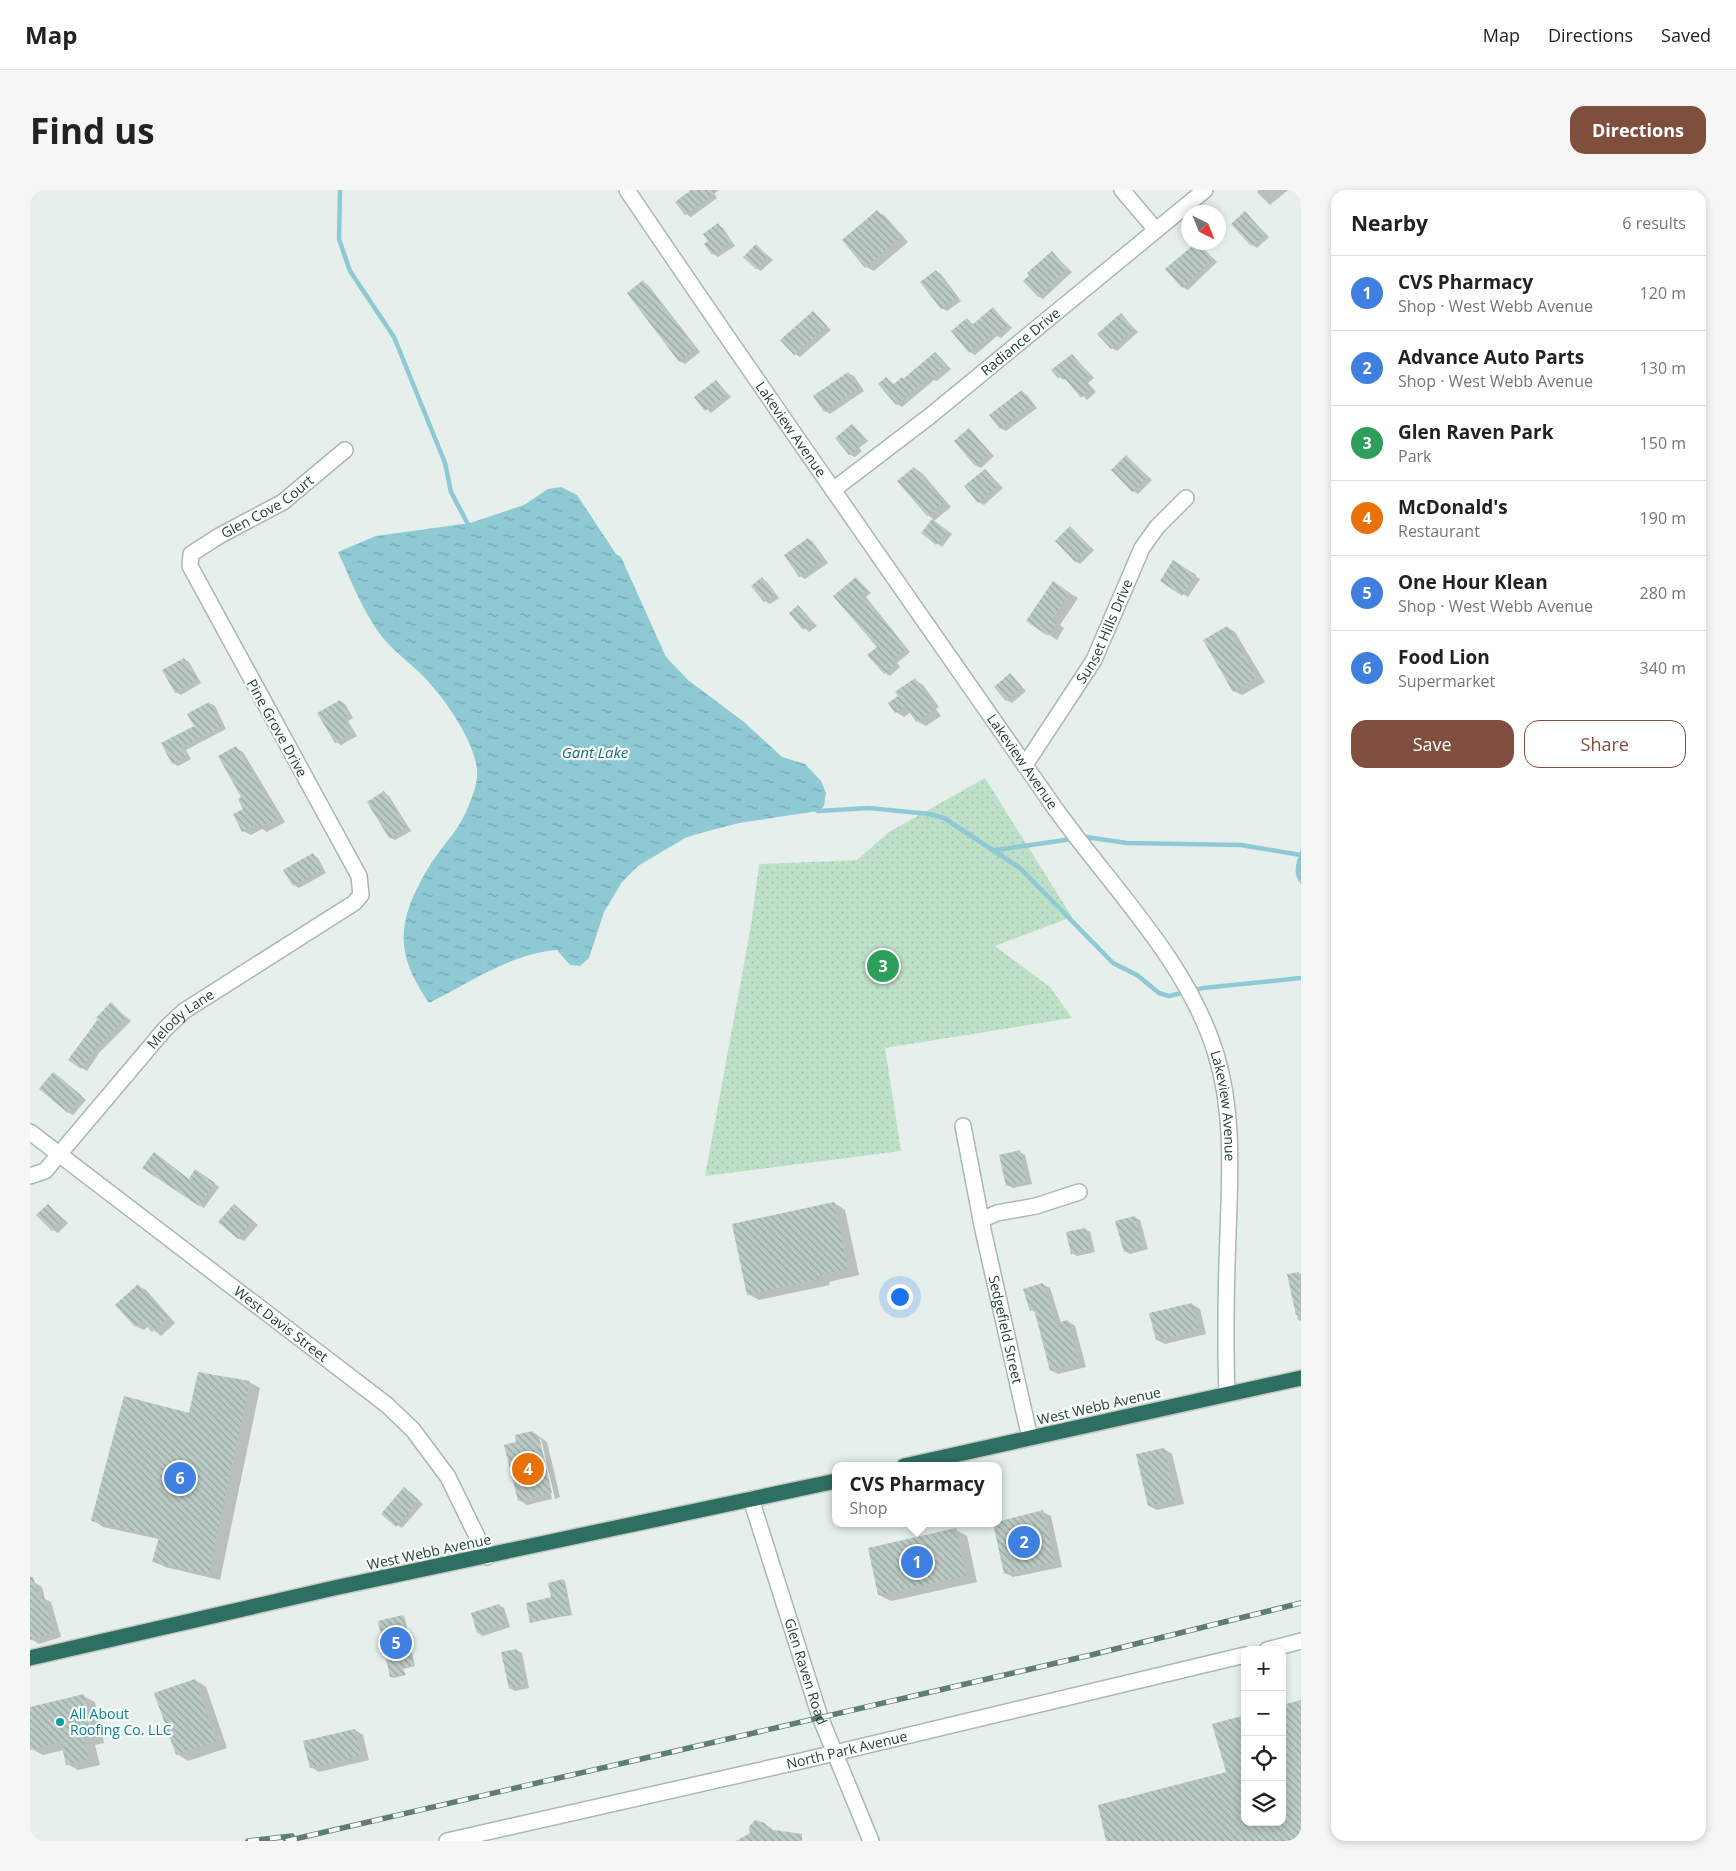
<!DOCTYPE html>
<meta charset="utf-8">
<style>
body{margin:0;font-family:"Open Sans",sans-serif;background:#f6f6f6;color:#222}
.controls{position:absolute;right:15px;bottom:15px;display:grid;overflow:hidden;border-radius:10px;box-shadow:0 2px 8px #0003}
.controls button{width:45px;height:45px;display:grid;place-items:center;padding:0;border:0;border-bottom:1px solid #e0e0e0;background:#fff;color:#222;font:25px sans-serif}
.compass{position:absolute;left:1151px;top:15px;width:45px;height:45px;border-radius:50%;background:#fff;box-shadow:0 2px 8px #0003;rotate:137deg}
.you{position:absolute;left:869px;top:1106px;width:18px;height:18px;margin:-12px;border:4px solid #fff;border-radius:50%;background:#1a73e8;box-shadow:0 0 0 8px #1a73e833}
.badge{display:grid;place-items:center;width:32px;height:32px;border-radius:50%;background:#804e3d;color:#fff;font-size:16px;font-weight:700}
.pin{position:absolute;translate:-50% -50%;border:2px solid #fff;box-shadow:0 1px 5px #0006}
.popup{position:absolute;left:802px;top:1272px;width:170px;height:65px;box-sizing:border-box;display:grid;place-content:center;border-radius:10px;background:#fff;filter:drop-shadow(0 1px 4px #0005);font-size:16px;white-space:nowrap;color:#767676}
.popup b{font-size:19px;color:#222}
.popup::after{content:'';position:absolute;left:50%;top:100%;margin-left:-10px;border:10px solid transparent;border-top-color:#fff}
.list{margin:0;padding:0;list-style:none}
h2{display:flex;justify-content:space-between;align-items:center;height:65px;margin:0;padding:0 20px;font-size:21px}
h2 small{font-size:16px;font-weight:400;color:#767676}
.list li{display:grid;grid-template-columns:32px 1fr auto;gap:15px;align-items:center;box-sizing:border-box;height:75px;padding:0 20px;border-top:1px solid #e0e0e0}
.list b{display:block;font-size:19px;white-space:nowrap}
.list p{margin:0;font-size:16px;white-space:nowrap;color:#767676}
.list em{font-size:16px;font-style:normal;color:#767676}
.actions{display:flex;gap:10px;padding:15px 20px}
.actions a{flex:1;padding:11px 0;border:1px solid #804e3d;border-radius:15px;text-align:center;font-size:18px;color:#804e3d}
.actions .main{background:#804e3d;color:#fff}
.icon{flex:none;width:28px;height:28px;fill:none;stroke:currentColor;stroke-width:2;stroke-linecap:round;stroke-linejoin:round}
.map{position:relative;flex:none;width:1271px;height:1651px;overflow:hidden;border-radius:15px}
header{display:flex;align-items:center;gap:30px;box-sizing:border-box;height:70px;padding:0 25px;background:#fff;border-bottom:1px solid #e0e0e0}
header strong{font-size:24px}
nav{display:flex;gap:28px;margin-inline-start:auto;font-size:18px}
.intro{display:flex;align-items:center;justify-content:space-between;box-sizing:border-box;height:120px;padding:0 30px}
h1{margin:0;font-size:35px}
.button{padding:12px 22px;border-radius:15px;background:#804e3d;color:#fff;font-size:18px;font-weight:700}
main{display:flex;gap:30px;padding:0 30px}
aside{flex:1;background:#fff;border-radius:15px;box-shadow:0 2px 8px #0003}
.map>svg:first-child{display:block}
</style>
<header>
<strong>Map</strong>
<nav><a>Map</a><a>Directions</a><a>Saved</a></nav>
</header>
<div class="intro"><h1>Find us</h1><a class="button">Directions</a></div>
<main>
<div class="map">
<svg width="1271" height="1651" viewBox="0 0 1271 1651">
<defs>
<pattern id="park-dots" width="8" height="8" patternUnits="userSpaceOnUse" patternTransform="scale(1.25)"><rect width="8" height="8" fill="#bfe0c8"/><path d="M2 2h.1M6 6h.1" fill="none" stroke="#a4c1ad" stroke-width="1.8" stroke-linecap="round"/></pattern>
<pattern id="water-ripples" width="26" height="14" patternUnits="userSpaceOnUse" patternTransform="scale(1.25)"><rect width="26" height="14" fill="#8ec9d4"/><path d="M2 4q2-2 4 0t4 0M15 11q2-2 4 0t4 0" fill="none" stroke="#74a5ad"/></pattern>
<pattern id="building-back-hatch" width="6" height="6" patternUnits="userSpaceOnUse" patternTransform="scale(1.25)"><rect width="6" height="6" fill="#bbcac4"/><path d="M-1 5l2 2M0 0l6 6M5-1l2 2" fill="none" stroke="#98a6a0"/></pattern>
</defs>
<rect width="100%" height="100%" fill="#e6efeb"/>
<path fill="url(#park-dots)" d="M955,588l87,139 -77,29 55,41 22,31 -187,30 16,103 -196,25 46,-250 8,-62 98,-4 32,-28z"/>
<path fill="url(#water-ripples)" d="M531,297l16,8 39,59 5,3 45,100 22,23 56,42 38,35 23,7 16,17 5,12 -2,13 -6,5 -79,12 -42,11 -12,4 -47,28 -16,16 -18,30 -15,46 -9,8 -10,-1 -13,-15c-45,3 -88,33 -128,53 -35,-50 -32,-82 -2,-133 12,-21 30,-37 40,-60 5,-13 11,-25 10,-40 -2,-26 -27,-63 -44,-83 -17,-21 -41,-35 -56,-57 -16,-23 -27,-52 -39,-78l38,-16 94,-13 54,-18 24,-16z
M1271,659v35c-10,-11 -4,-23 0,-35z"/>
<path fill="#0003" d="M663,0h19l5,8 -26,19 -5,-3z
M1229,0h29l-18,15 -13,-13z
M847,22l8,4 23,26 -34,29 -8,-4z
M1215,23l24,24 -12,11 -5,-3z
M688,35l5,3 12,18 -17,11 -5,-3 -4,-13z
M1168,53l19,19 -29,28 -5,-3z
M726,55l17,15 -12,11 -5,-3z
M1022,63l20,19 -29,27 -5,-3 -7,-21z
M906,81l5,3 20,27 -14,10 -6,-3z
M613,92l5,3 52,67 -15,12 -6,-3z
M963,119l19,19 -11,10 -4,-2 -22,19 -5,-3 -3,-33 7,6z
M783,122l18,18 -31,27 -5,-3z
M1091,125l17,17 -21,19 -5,-3z
M905,163l16,16 -14,12 -3,-1 -32,27 -5,-3 -11,-26 9,7 9,-5z
M1042,165l22,23 -6,5 8,9 -9,8 -21,-22 -2,2 -5,-3z
M818,183l6,3 10,15 -34,23 -5,-3z
M686,191l15,16 -20,16 -15,-15z
M992,202l5,3 10,13 -31,23 -6,-3z
M823,235l15,16 -9,7 3,3 -7,6 -6,-3z
M939,239l25,27 -13,12 -6,-3z
M1097,267l25,23 -14,14 -5,-3z
M884,278l8,5 29,34 -17,14 18,13 -10,13 -19,-14 10,-14 -5,-4z
M955,280l18,18 -19,17 -5,-3z
M1041,338l23,22 -14,14 -5,-3z
M778,349l5,3 15,21 -23,16 -5,-3z
M1143,372l27,17 -12,18 -27,-17z
M826,388l15,15 -5,4 44,55 -13,11 3,4 -10,9 -5,-3z
M732,389l5,3 12,16 -9,6 -5,-3 -12,-15z
M1031,398l17,10 -18,27 4,3 -7,12 -29,-19z
M769,417l18,19 -8,6 -19,-18z
M1197,437l8,5 30,50 -23,13 -8,-4z
M154,469l5,3 12,21 -20,12 -5,-3z
M980,485l16,16 -14,12 -5,-3z
M885,490l8,5 16,22 -3,2 5,7 -15,10 -9,-5 -6,-9 -7,5 -8,-5 4,-15z
M310,511l5,3 8,14 -5,3 9,15 -16,9 -5,-3z
M179,513l6,3 11,23 -40,21 5,9 -13,7 -5,-3 -10,-19 32,-17z
M206,558l7,4 42,70 -18,10 -5,-3 -11,6 -8,-4 2,-22z
M354,603l5,3 22,35 -16,9 -5,-2 -21,-36z
M283,665l5,3 8,15 -27,15 -5,-3z
M81,814l20,17 -32,32 -12,18 -5,-3 17,-49z
M28,886l28,24 -13,15 -5,-3z
M990,962l5,3 7,29 -19,4 -6,-3z
M171,984l18,13 -15,21 -5,-3 -9,-25z
M804,1013l11,7 14,65 -30,7 1,3 -71,15 -11,-6z
M18,1015l20,18 -10,10 -5,-3z
M209,1019l19,16 -14,16 -6,-3z
M1104,1027l6,3 8,29 -18,5 -5,-3z
M1055,1039l5,3 5,20 -18,4 -5,-3 -5,-20z
M1268,1083l3,1v47l-3,-1 -9,-45z
M1012,1094l8,4 11,35 6,-2 8,5 11,41 -28,7 -7,-4 -15,-57 -5,-3z
M108,1096l8,4 29,33 -14,13 -12,-10 -5,4 -8,-4z
M1162,1114l8,5 6,25 -41,10 -8,-4z
M219,1192l11,6 -40,192 -55,-13 -11,-6 5,-22 -56,-12 -10,-7 97,-105z
M503,1242l14,10 13,55 -5,2 -14,-60h-3l14,60 -25,6 -8,-5 -1,-57z
M1134,1259l8,5 12,50 -27,6 -8,-4z
M374,1299l19,15 -21,24 -5,-3z
M1013,1322l8,4 11,51 -49,10 -8,-4z
M926,1340l11,6 10,46 -86,19 -12,-6z
M533,1390l2,1 7,34 -41,7 22,-24z
M4,1392l8,5 3,12 6,3 10,35 -22,7 -8,-5 -1,-4v-51z
M469,1415l5,3 6,19 -27,9 -5,-3z
M373,1426l2,2 10,48 -12,3 3,6 -13,3 -2,-1z
M486,1460l6,3 7,35 -14,3 -5,-3z
M165,1490l11,7 21,61 -39,13 -11,-7z
M53,1506l12,6 9,41 -9,2 5,20 -22,5 -11,-6 -3,-14 -21,5 -11,-6 -2,-41z
M325,1540l8,5 6,25 -50,12 -8,-5z
M735,1634l11,8 20,9h-56z"/>
<g fill="none" stroke-linecap="round" stroke-linejoin="round">
<path stroke="#8ec9d4" stroke-width="4.5" d="M310,0l-1,49 11,32 44,66 51,126 6,29 19,36
M785,619l3,2 51,-3 60,6 15,4 76,50 93,95 24,12 22,18 10,3 34,-8 98,-10
M966,660l90,-13 41,6 114,2 60,10"/>
</g>
<path fill="url(#building-back-hatch)" d="M661,0h28l-34,25 -10,-13z
M847,20l24,27 -36,31 -23,-28z
M1215,21l20,23 -14,12 -20,-22z
M688,33l13,19 -19,13 -8,-11 4,-3 -5,-7z
M1167,52l16,17 -31,29 -17,-19z
M726,54l12,12 -12,13 -13,-12z
M1022,61l15,18 -29,28 -15,-16 6,-6 -2,-2z
M906,80l20,28 -15,11 -21,-27z
M613,90l53,69 -17,13 -52,-69z
M963,117l15,18 -13,11 -2,-3 -24,20 -18,-22 16,-13 5,7z
M783,121l14,15 -33,29 -14,-15z
M1091,123l13,16 -23,20 -14,-15z
M905,162l12,13 -16,14 -2,-2 -33,28 -18,-21 8,-7 7,8 9,-8 1,2z
M1042,164l18,21 -6,5 7,9 -10,9 -19,-23 -4,3 -7,-8z
M818,182l11,16 -35,24 -11,-16z
M686,190l11,14 -22,17 -11,-14z
M992,200l11,15 -33,24 -11,-14z
M822,234l11,13 -8,7 3,4 -9,7 -14,-17z
M939,238l21,25 -15,13 -21,-25z
M1096,265l22,22 -16,15 -21,-22z
M884,277l30,35 -17,14 -30,-35z
M955,279l14,16 -21,18 -14,-17z
M902,329l16,12 -12,14 -15,-12z
M1040,336l20,21 -15,15 -20,-21z
M778,348l15,22 -24,17 -15,-22z
M1143,370l23,15 -14,21 -22,-15z
M732,387l13,17 -11,8 -13,-16z
M826,387l11,13 -5,4 44,54 -13,12 3,4 -12,10 -17,-19 10,-8 -44,-51z
M1023,391l17,12 -18,26 5,4 -9,13 -22,-15z
M768,415l15,17 -10,8 -14,-17z
M1197,436l30,51 -24,15 -30,-52z
M154,468l13,22 -22,13 -13,-23z
M980,483l12,14 -16,14 -12,-14z
M885,488l16,24 -2,2 4,7 -17,11 -11,-16 -10,7 -7,-10 10,-7 -3,-4z
M310,510l9,15 -6,3 9,15 -17,10 -18,-30z
M179,512l13,24 -40,21 5,9 -15,8 -11,-21 33,-17 -7,-12z
M206,556l43,72 -20,10 -3,-4 -14,8 -9,-18 10,-5 -5,-10 3,-2 -23,-41z
M354,601l22,37 -17,10 -22,-36z
M283,663l9,17 -29,16 -10,-16z
M81,812l15,16 -32,33 -13,18 -13,-9 30,-41 -2,-1z
M23,882l29,24 -14,17 -29,-24z
M990,960l7,31 -21,5 -7,-31z
M124,962l35,27 6,-10 20,14 -16,23 -57,-38z
M804,1012l14,67 -30,7 1,3 -72,16 -15,-71z
M18,1014l15,16 -11,11 -16,-16z
M204,1014l19,17 -15,18 -20,-17z
M1105,1026l8,31 -19,5 -9,-31z
M1055,1038l5,21 -19,5 -5,-22z
M1269,1082l2,42 -5,1 -9,-41z
M1013,1093l13,40 12,-3 11,43 -29,8 -16,-62 -4,2 -7,-22z
M108,1094l30,34 -16,14 -10,-12 -7,7 -20,-22z
M1162,1113l7,27 -43,10 -7,-27z
M168,1182l52,9 -41,193 -57,-12 7,-25 -68,-16 33,-125 65,17z
M503,1241l2,7 4,-2 13,57 -34,8 -14,-56 12,-3 -1,-7z
M1134,1258l12,52 -28,6 -12,-52z
M374,1297l15,13 -23,27 -15,-13z
M1013,1320l12,52 -51,12 -11,-51z
M926,1338l10,48 -88,19 -10,-47z
M0,1387h3l6,21 4,-2 11,37 -24,7z
M533,1389l7,35 -40,9 -4,-20 25,-6 -3,-14z
M469,1414l7,20 -29,9 -6,-20z
M373,1425l11,50 -12,3 3,6 -15,3 -12,-56z
M487,1459l7,36 -15,4 -8,-37z
M165,1489l21,62 -40,14 -22,-62z
M54,1504l10,43 -10,2 5,20 -23,6 -5,-23 -31,8v-43z
M1271,1510v141h-195l-8,-36 128,-33 -14,-48 33,-9v107h37v-117z
M325,1539l6,26 -51,13 -7,-27z
M725,1630l10,3 2,6 35,5v7h-66l14,-8 -1,-6z"/>
<g fill="none" stroke-linecap="round" stroke-linejoin="round">
<defs>
<g id="minor">
<path id="s1" d="M597,0c139,206 283,410 425,614 56,80 135,155 164,250 18,59 14,119 12,180 -2,53 -3,107 -1,160"/>
<path d="M1092,0l34,40"/>
<path id="s2" d="M803,300l97,-74 275,-226"/>
<path id="s3" d="M995,575l69,-105 48,-112 15,-21 29,-29"/>
<path id="s4" d="M933,936l20,104 47,208"/>
<path id="s5" d="M0,942l357,273 26,25 35,47 39,80"/>
<path id="s6" d="M0,986l15,-5 120,-142 19,-18 170,-108 7,-8 -2,-19 -169,-310 1,-12 28,-18 64,-34 62,-52"/>
<path d="M951,1030l16,-7 39,-7 43,-14"/>
<path id="s7" d="M721,1309l69,218 51,124"/>
<path d="M1237,1460l34,-9"/>
<path id="s8" d="M417,1651l354,-80 444,-106"/>
</g>
<path id="highway" d="M874,1276l397,-88
M0,1468l304,-70 502,-107"/>
</defs>
<use href="#minor" stroke="#a8b8b2" stroke-width="18"/>
<use href="#highway" stroke="#c2cac8" stroke-width="18"/>
<use href="#minor" stroke="#fff" stroke-width="15"/>
<use href="#highway" stroke="#2f6f62" stroke-width="15"/>
<defs>
<path id="rail" d="M218,1651l44,-5
M256,1651l805,-186 210,-52"/>
</defs>
<use href="#rail" stroke="#5f7d75" stroke-width="5.5"/>
<use href="#rail" stroke="#f7fbf9" stroke-width="4" stroke-dasharray="11" stroke-linecap="butt"/>
</g>
<circle fill="#0f9aa8" stroke="#f7fbf9" stroke-width="2" cx="30" cy="1532" r="5"/>
<g text-anchor="middle" stroke-width="4.5" stroke-linejoin="round" paint-order="stroke">
<g font-size="14" fill="#24423a" stroke="#f7fbf9">
<text dy="5" stroke="none"><textPath href="#s2" startOffset="239">Radiance Drive</textPath></text>
<text dy="5" stroke="none"><textPath href="#s1" startOffset="290">Lakeview Avenue</textPath></text>
<text dy="5" stroke="none"><textPath href="#s6" startOffset="914">Glen Cove Court</textPath></text>
<text dy="5" stroke="none"><textPath href="#s3" startOffset="156">Sunset Hills Drive</textPath></text>
<text transform="translate(247 538) rotate(61)" y="5">Pine Grove Drive</text>
<text dy="5" stroke="none"><textPath href="#s1" startOffset="695">Lakeview Avenue</textPath></text>
<text dy="5" stroke="none"><textPath href="#s6" startOffset="220">Melody Lane</textPath></text>
<text dy="5" stroke="none"><textPath href="#s1" startOffset="1100">Lakeview Avenue</textPath></text>
<text dy="5" stroke="none"><textPath href="#s5" startOffset="316">West Davis Street</textPath></text>
<text dy="5" stroke="none"><textPath href="#s4" startOffset="208">Sedgefield Street</textPath></text>
<text transform="translate(1069 1216) rotate(-13)" y="5">West Webb Avenue</text>
<text transform="translate(399 1362) rotate(-12)" y="5">West Webb Avenue</text>
<text dy="5" stroke="none"><textPath href="#s7" startOffset="181">Glen Raven Road</textPath></text>
<text dy="5" stroke="none"><textPath href="#s8" startOffset="410">North Park Avenue</textPath></text>
</g>
<g font-size="14" fill="#0d838f" stroke="#f7fbf9" text-anchor="start">
<text x="40" y="1529">All About<tspan x="40" dy="16">Roofing Co. LLC</tspan></text>
</g>
<g font-size="15" font-style="italic" fill="#1c6f80" stroke="#f7fbf9">
<text x="565" y="568">Gant Lake</text>
</g>
</g>
</svg>
<div class="controls">
<button>+</button>
<button>−</button>
<button><svg class="icon" aria-label="locate" viewBox="0 0 24 24"><circle cx="12" cy="12" r="6"/><path d="M12 2v4M12 18v4M2 12h4M18 12h4"/></svg></button>
<button><svg class="icon" aria-label="layers" viewBox="0 0 24 24"><path d="M12 4l9 5-9 5-9-5zM3 14l9 5 9-5"/></svg></button>
</div>
<svg class="compass" viewBox="-18 -18 36 36"><path d="M0-13l5 13h-10z" fill="#e53935"/><path d="M0 13l5-13h-10z" fill="#767676"/></svg>
<div class="you"></div>
<div class="pin badge" style="left:887px;top:1372px;background:#3f7fe0">1</div>
<div class="popup"><b>CVS Pharmacy</b>Shop</div>
<div class="pin badge" style="left:994px;top:1352px;background:#3f7fe0">2</div>
<div class="pin badge" style="left:853px;top:776px;background:#2e9e5b">3</div>
<div class="pin badge" style="left:498px;top:1279px;background:#e8710a">4</div>
<div class="pin badge" style="left:366px;top:1453px;background:#3f7fe0">5</div>
<div class="pin badge" style="left:150px;top:1288px;background:#3f7fe0">6</div>
</div>
<aside>
<h2>Nearby<small>6 results</small></h2>
<ul class="list">
<li><span class="badge" style="background:#3f7fe0">1</span><div><b>CVS Pharmacy</b><p>Shop · West Webb Avenue</p></div><em>120 m</em></li>
<li><span class="badge" style="background:#3f7fe0">2</span><div><b>Advance Auto Parts</b><p>Shop · West Webb Avenue</p></div><em>130 m</em></li>
<li><span class="badge" style="background:#2e9e5b">3</span><div><b>Glen Raven Park</b><p>Park</p></div><em>150 m</em></li>
<li><span class="badge" style="background:#e8710a">4</span><div><b>McDonald's</b><p>Restaurant</p></div><em>190 m</em></li>
<li><span class="badge" style="background:#3f7fe0">5</span><div><b>One Hour Klean</b><p>Shop · West Webb Avenue</p></div><em>280 m</em></li>
<li><span class="badge" style="background:#3f7fe0">6</span><div><b>Food Lion</b><p>Supermarket</p></div><em>340 m</em></li>
</ul>
<div class="actions"><a class="main">Save</a><a>Share</a></div>
</aside>
</main>
